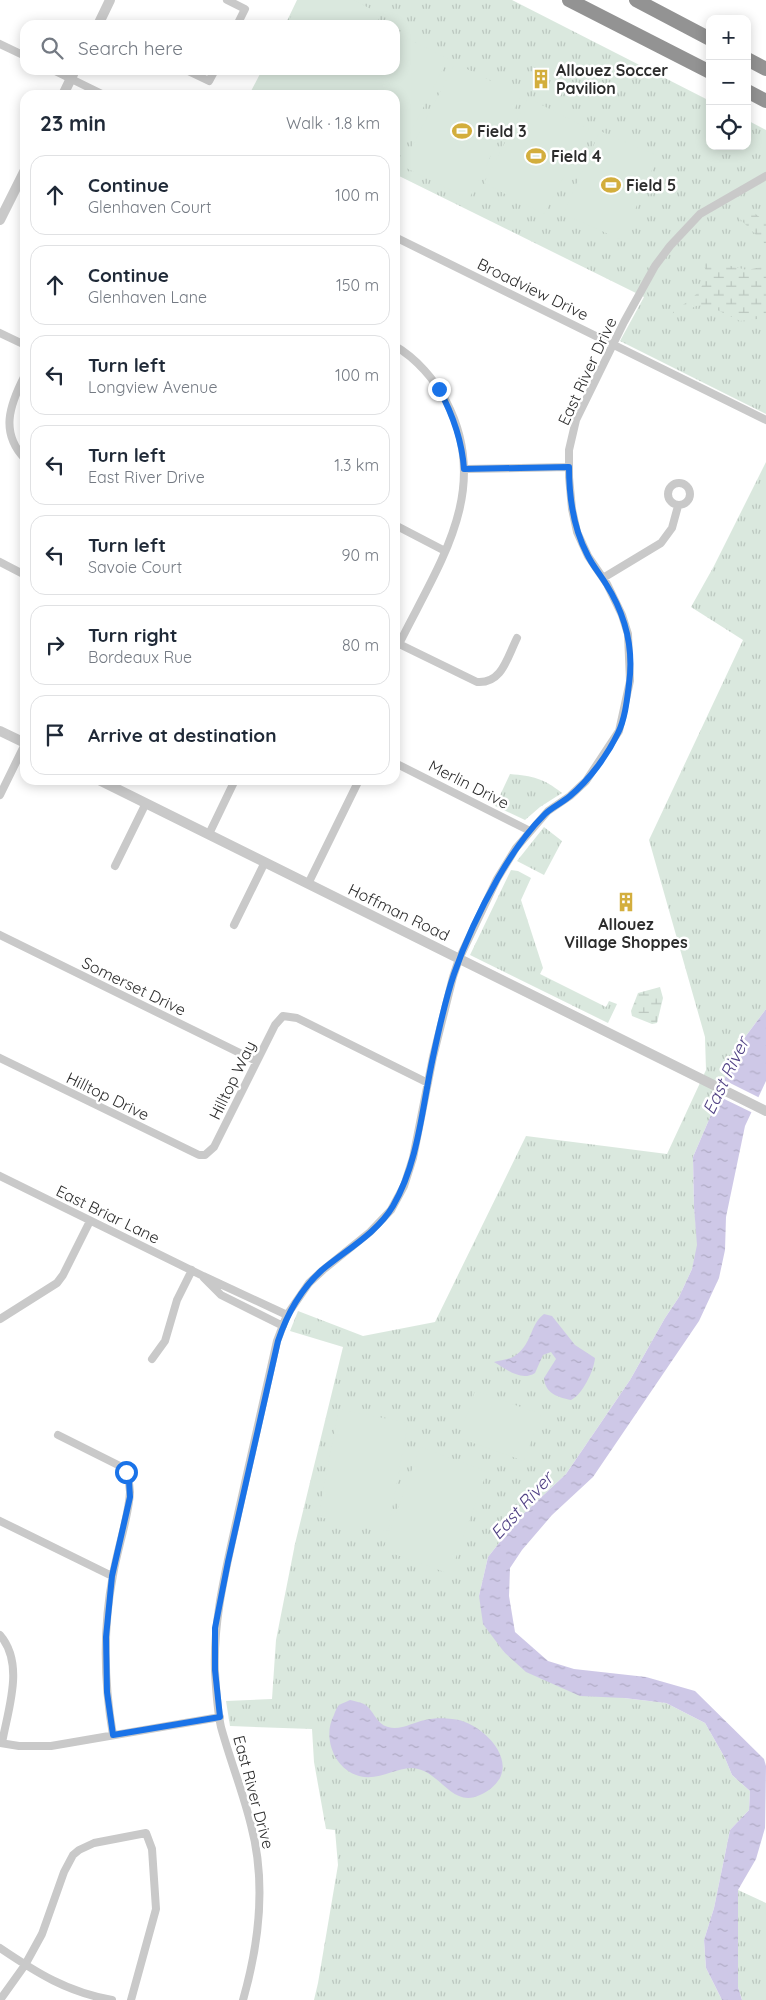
<!DOCTYPE html>
<meta charset="utf-8">
<style>
body{margin:0;font-family:Quicksand,sans-serif;background:#f6f6f7;color:#1f2937}
.controls{position:absolute;right:15px;top:15px;display:grid;overflow:hidden;border-radius:10px;box-shadow:0 2px 12px #0003}
.controls button{width:45px;height:45px;display:grid;place-items:center;padding:0;border:0;border-bottom:1px solid #e0e1e3;background:#fff;color:#1f2937;font:25px sans-serif}
.stop{position:absolute;width:15px;height:15px;margin:-11px;border:4px solid #1a73e8;border-radius:50%;background:#fff}
.stop.end{background:#1a73e8;border-color:#fff;box-shadow:0 1px 5px #0008}
.list{margin:0;padding:0;list-style:none}
h2{display:flex;justify-content:space-between;align-items:center;height:65px;margin:0;padding:0 20px;font-size:21px}
h2 small{font-size:16px;font-weight:400;color:#747a83}
.list li{display:grid;grid-template-columns:32px 1fr auto;gap:15px;align-items:center;box-sizing:border-box;height:80px;margin:0 10px 10px;padding:0 10px;border:1px solid #e0e1e3;border-radius:15px}
.list b{display:block;font-size:19px;white-space:nowrap}
.list p{margin:0;font-size:16px;white-space:nowrap;color:#747a83}
.list em{font-size:16px;font-style:normal;color:#747a83}
.icon{flex:none;width:28px;height:28px;fill:none;stroke:currentColor;stroke-width:2;stroke-linecap:round;stroke-linejoin:round}
.map{position:relative;flex:none;width:766px;height:2000px;overflow:hidden}
.search{position:absolute;background:#fff;box-shadow:0 2px 12px #0003;left:20px;top:20px;width:380px;height:55px;display:flex;align-items:center;gap:12px;box-sizing:border-box;padding:0 18px;border-radius:15px;color:#747a83;font-size:19px}
.panel{position:absolute;background:#fff;box-shadow:0 2px 12px #0003;left:20px;top:90px;width:380px;height:695px;border-radius:15px}
.map>svg:first-child{display:block}
</style>
<div class="map">
<svg width="766" height="2000" viewBox="0 0 766 2000">
<defs>
<pattern id="grass-tufts" width="24" height="20" patternUnits="userSpaceOnUse" patternTransform="scale(1.25)"><rect width="24" height="20" fill="#dae8de"/><path d="M3 7l-1-3M5 7V3M7 7l1-3M15 17l-1-3M17 17v-4M19 17l1-3" fill="none" stroke="#bbc7bf"/></pattern>
<pattern id="wetland-marsh" width="20" height="14" patternUnits="userSpaceOnUse" patternTransform="scale(1.25)"><rect width="20" height="14" fill="#dae8de"/><path d="M1 5h8M5 5V1M11 12h8M15 12V8" fill="none" stroke="#bbc7bf"/></pattern>
<pattern id="water-ripples" width="26" height="14" patternUnits="userSpaceOnUse" patternTransform="scale(1.25)"><rect width="26" height="14" fill="#cec8e7"/><path d="M2 4q2-2 4 0t4 0M15 11q2-2 4 0t4 0" fill="none" stroke="#b1acc6"/></pattern>
</defs>
<rect width="100%" height="100%" fill="#fff"/>
<path fill="url(#grass-tufts)" d="M297,0h215l198,101v45h37v-26l19,10v284l-146,-73 24,-44 -249,-123v-79h-146l13,-25h133v-45h-110z
M766,462v547l-32,43 -17,49 -24,56 1,50 4,38 -6,24 -13,28 -14,21 -35,62 -64,94 -48,45 -30,38 -9,39 25,56 120,46 42,5 39,20 20,35 7,17 18,16 -1,19 -19,20 -16,78 -10,32 2,28 16,32h-408l4,-17 20,-118 -3,-35 -9,-1 -12,-67 -2,-33 -82,-3 -4,-25 46,-2 4,-59 19,-96 48,-197 -53,-16 8,-20 65,25 72,-14 91,-186 141,18 39,-84 -1,-33 -56,-197 94,-200 -52,-33 23,-41z
M510,774c23,2 33,4 52,19l-22,14 -15,13 -30,-14z
M544,827l18,14 -18,34 -27,-14z
M511,870l7,1 13,7 -10,22 22,68 -3,6 66,33 3,-6 8,3 -9,19 -138,-68z
M738,1890l28,13v97h-24l-4,-13z"/>
<path fill="url(#wetland-marsh)" d="M745,210l8,2 13,10v23l-26,-26v-7z
M703,261l16,2 28,7 19,-4v52l-26,3 -33,-16 -11,1 -18,10 -6,-1 2,-5c18,-10 26,-16 33,-36l-2,-6 -5,-4z
M660,987l3,11 -6,25 -5,1 -20,-8 -1,-5 7,-18z"/>
<path fill="#dae8de" d="M299,0h54l28,14 -5,11h-89z
M395,32l53,27 -52,102 -1,-66h-49l13,-25h36z
M455,63l66,33 -52,103 -67,-33z
M265,70h88l-12,25h-66l-18,-9z
M528,98l61,31 -45,85 -60,-31z
M600,131l58,25 -36,84 -59,-26z
M475,1391l66,23 -17,47 -65,-23z
M339,1409l69,14 -20,108 -70,-14z
M420,1447l67,24 -37,103 -67,-24z"/>
<path fill="url(#water-ripples)" d="M766,1009v72l-21,45 -19,91 -1,33 -6,28 -20,43 -106,156 -41,38 -30,35 -12,18 -1,28 6,36 33,29 26,8 72,8 49,14 69,68 2,7 -1,62 -9,31 -18,31v97l4,13h-20l-16,-32 -2,-28 10,-32 16,-78 19,-20 1,-19 -18,-16 -7,-17 -20,-35 -39,-20 -42,-5 -44,-2 -54,-24 -22,-20 -21,-28 -4,-28 9,-39 30,-38 48,-45 64,-94 35,-62 14,-21 13,-28 5,-24 -3,-38 -1,-50 24,-56 17,-49z
M544,1314l8,2 23,29 20,13c-1,13 -13,37 -24,42 -14,-3 -26,-7 -27,-22l12,-19 -5,-7 -8,3 -8,18c-14,9 -29,-4 -41,-11 6,-2 13,-2 19,-5 20,-12 16,-32 31,-43z
M350,1700c4,1 10,2 14,4 10,6 12,20 24,23 12,4 26,-5 37,-7 8,-2 19,-2 27,-1 24,1 61,33 48,59 -5,8 -11,13 -20,17 -27,13 -39,-21 -62,-26 -18,-5 -37,13 -59,7 -25,-7 -37,-39 -25,-61 1,-3 3,-8 5,-10 3,-2 8,-3 11,-5z"/>
<path fill="#fff" d="M722,1079l38,19 -7,15 -37,-18z"/>
<g fill="none" stroke-linecap="round" stroke-linejoin="round">
<path stroke="#c9c9c9" stroke-width="8" d="M227,0l18,9 -8,16
M0,44l25,12
M53,70l51,25
M186,70l23,11 6,-11
M395,237l371,183
M0,333l25,12
M395,346c21,12 40,34 51,55 47,89 -8,164 -47,243
M25,375c-16,31 -25,58 0,84
M465,469l104,-2
M668 494a11 11 0 1 1 22 0a11 11 0 1 1-22 0Z
M395,525l50,26
M0,562l25,13
M603,578l58,-35 11,-15 6,-22
M395,642l82,40c25,2 30,-24 40,-44
M395,763l135,68
M0,795l25,-51
M209,834l26,-54
M115,866l31,-63
M308,884l51,-104
M234,925l31,-63
M0,935l256,126
M0,1058l199,97h6l9,-8 61,-122 8,-9 14,2 131,65
M0,1176l203,100 84,39
M204,1278l17,17 62,31
M0,1319l57,-36 6,-8 27,-54
M152,1359l13,-18 12,-41 15,-30
M58,1435l60,30c8,8 12,16 12,27 -1,24 -13,58 -17,83 -10,52 -9,108 0,160
M0,1521l112,55
M0,1635c25,29 8,74 2,108
M0,1743l19,3h32l169,-29
M0,1948c37,25 67,44 112,52
M0,2000l25,-35 17,-31 22,-62 9,-17 6,-5 15,-7 52,-10 6,16 4,60 -25,91
M243,2000c16,-56 23,-119 8,-175 -8,-33 -21,-65 -30,-98 -4,-18 -5,-38 -6,-56 -2,-54 12,-105 23,-157 13,-57 26,-115 39,-173l10,-26 22,-32 14,-13 47,-38 21,-22 13,-24 9,-28 20,-101 20,-80 6,-18 38,-80 19,-31 32,-37 22,-15 16,-15 33,-50 11,-50 -2,-47 -6,-19 -15,-31 -19,-28 -11,-24 -5,-23 -3,-32v-27l7,-30 48,-98 31,-56 15,-20 30,-32 66,-38"/>
<path stroke="#c9c9c9" stroke-width="10" d="M98,25l12,-25
M63,95l12,-25
M0,220l25,-50
M0,731l25,12
M99,780l667,331"/>
<path stroke="#939393" stroke-width="14" d="M569,0l141,72
M636,0l74,39
M747,59l19,10
M747,91l19,10"/>
</g>
<g fill="none" stroke-linecap="round" stroke-linejoin="round">
<path stroke="#1a73e8" stroke-width="6" d="M126,1472l3,9 1,16 -18,79 -6,61 1,55 6,43 107,-18 -5,-47v-42l13,-66 50,-221c9,-27 23,-52 44,-71 24,-20 55,-37 71,-64 26,-45 29,-99 40,-149 6,-28 12,-57 21,-83 11,-32 27,-66 44,-96 13,-23 28,-45 47,-64 7,-7 17,-11 25,-18 19,-16 37,-40 48,-63 7,-14 9,-33 11,-49 5,-36 -4,-70 -23,-100 -6,-10 -14,-19 -19,-30 -14,-27 -18,-57 -18,-87l-105,2c-2,-29 -11,-54 -25,-80"/>
</g>
<defs>
<symbol id="building-bare" viewBox="-9 -9 18 18"><path d="M-4-6H4V6H1V3H-1V6H-4ZM-2.5-4.3h1.7v1.8h-1.7ZM.8-4.3h1.7v1.8H.8ZM-2.5-1h1.7V.8h-1.7ZM.8-1h1.7V.8H.8Z" fill="#d3ae3d" stroke="#fff" stroke-width="2.5" paint-order="stroke"/></symbol>
<symbol id="stadium-bare" viewBox="-9 -9 18 18"><path d="M0-5a6.5 5 0 1 0 0 10a6.5 5 0 1 0 0-10ZM-3.5-1.8h7v3.6h-7Z" fill="#d3ae3d" stroke="#fff" stroke-width="2.5" paint-order="stroke"/></symbol>
</defs>
<g fill-rule="evenodd">
<use href="#building-bare" x="527" y="65" width="28" height="28"/>
<use href="#stadium-bare" x="448" y="117" width="28" height="28"/>
<use href="#stadium-bare" x="522" y="142" width="28" height="28"/>
<use href="#stadium-bare" x="597" y="171" width="28" height="28"/>
<use href="#building-bare" x="612" y="888" width="28" height="28"/>
</g>
<g text-anchor="middle" stroke-width="5" stroke-linejoin="round" paint-order="stroke">
<g font-size="16" font-weight="bold" fill="#2c2c2c" stroke="#fff" text-anchor="start">
<text x="556" y="76">Allouez Soccer<tspan x="556" dy="18">Pavilion</tspan></text>
<text x="477" y="137">Field 3</text>
<text x="551" y="162">Field 4</text>
<text x="626" y="191">Field 5</text>
<text x="626" y="930" text-anchor="middle">Allouez<tspan x="626" dy="18">Village Shoppes</tspan></text>
</g>
<g font-size="16" fill="#2c2c2c" stroke="#fff">
<text transform="translate(533 289) rotate(26)" y="6">Broadview Drive</text>
<text transform="translate(587 371) rotate(-65)" y="6">East River Drive</text>
<text transform="translate(469 784) rotate(27)" y="6">Merlin Drive</text>
<text transform="translate(399 912) rotate(26)" y="6">Hoffman Road</text>
<text transform="translate(134 986) rotate(26)" y="6">Somerset Drive</text>
<text transform="translate(232 1080) rotate(-64)" y="6">Hilltop Way</text>
<text transform="translate(108 1096) rotate(26)" y="6">Hilltop Drive</text>
<text transform="translate(108 1214) rotate(26)" y="6">East Briar Lane</text>
<text transform="translate(254 1792) rotate(75)" y="6">East River Drive</text>
</g>
<g font-size="18" font-style="italic" fill="#514285" stroke="#fff">
<text transform="translate(726 1076) rotate(-64)" y="6">East River</text>
<text transform="translate(522 1506) rotate(-48)" y="6">East River</text>
</g>
</g>
</svg>
<div class="controls">
<button>+</button>
<button>−</button>
<button><svg class="icon" aria-label="locate" viewBox="0 0 24 24"><circle cx="12" cy="12" r="6"/><path d="M12 2v4M12 18v4M2 12h4M18 12h4"/></svg></button>
</div>
<div class="stop" style="left:126px;top:1472px"></div>
<div class="stop end" style="left:439px;top:389px"></div>
<div class="search"><svg class="icon" aria-label="search" viewBox="0 0 24 24"><circle cx="10" cy="10" r="6"/><path d="M15 15l6 6"/></svg>Search here</div>
<section class="panel">
<h2>23 min<small>Walk · 1.8 km</small></h2>
<ul class="list">
<li><svg class="icon" aria-label="ahead" viewBox="0 0 24 24"><path d="M12 20V5M6 11l6-6 6 6"/></svg><div><b>Continue</b><p>Glenhaven Court</p></div><em>100 m</em></li>
<li><svg class="icon" aria-label="ahead" viewBox="0 0 24 24"><path d="M12 20V5M6 11l6-6 6 6"/></svg><div><b>Continue</b><p>Glenhaven Lane</p></div><em>150 m</em></li>
<li><svg class="icon" aria-label="left" viewBox="0 0 24 24"><path d="M17 20v-9H6M10 6l-5 5 5 5"/></svg><div><b>Turn left</b><p>Longview Avenue</p></div><em>100 m</em></li>
<li><svg class="icon" aria-label="left" viewBox="0 0 24 24"><path d="M17 20v-9H6M10 6l-5 5 5 5"/></svg><div><b>Turn left</b><p>East River Drive</p></div><em>1.3 km</em></li>
<li><svg class="icon" aria-label="left" viewBox="0 0 24 24"><path d="M17 20v-9H6M10 6l-5 5 5 5"/></svg><div><b>Turn left</b><p>Savoie Court</p></div><em>90 m</em></li>
<li><svg class="icon" aria-label="right" viewBox="0 0 24 24"><path d="M7 20v-9h11M14 6l5 5-5 5"/></svg><div><b>Turn right</b><p>Bordeaux Rue</p></div><em>80 m</em></li>
<li><svg class="icon" aria-label="arrive" viewBox="0 0 24 24"><path d="M6 21V4h12l-3 4 3 4H6"/></svg><div><b>Arrive at destination</b></div></li>
</ul>
</section>
</div>
